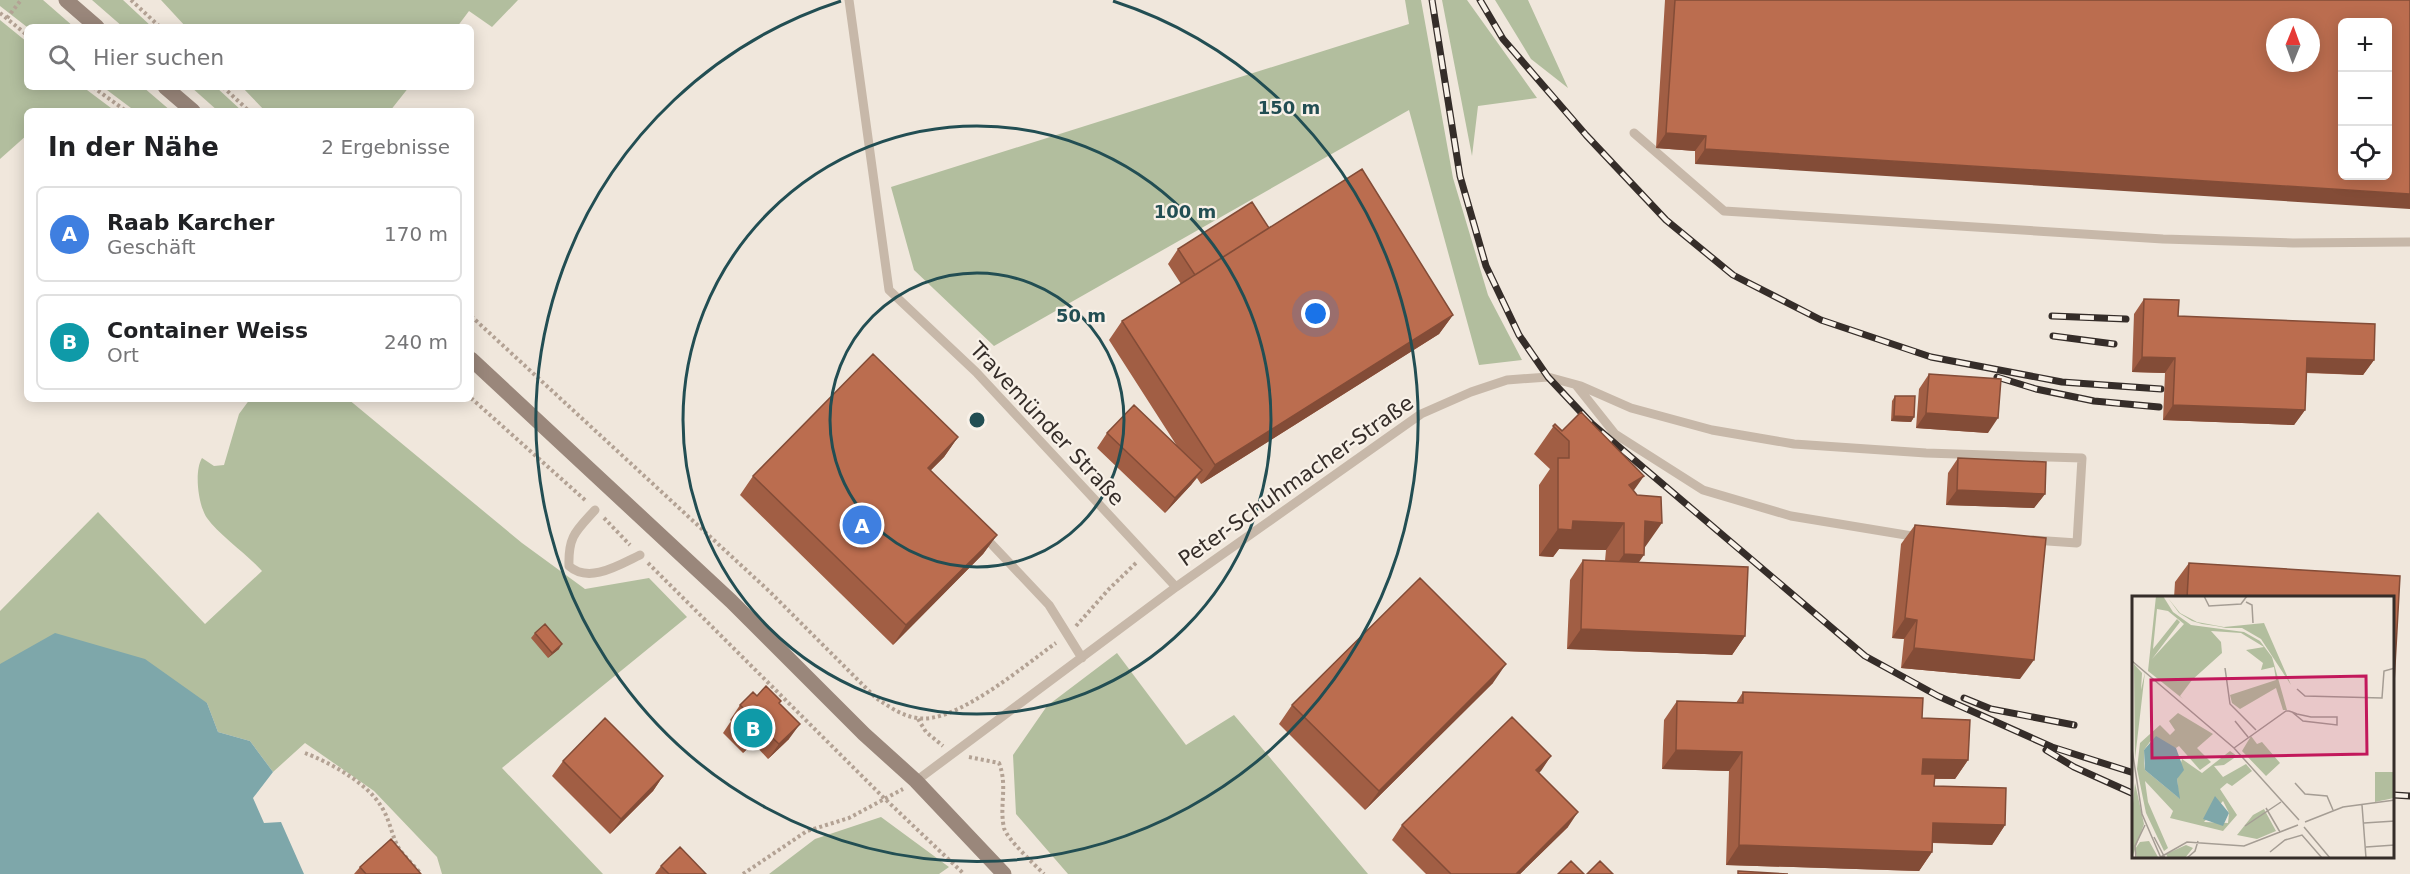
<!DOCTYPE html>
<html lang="de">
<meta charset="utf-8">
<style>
body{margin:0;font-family:"DejaVu Sans",sans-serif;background:#f2f2f2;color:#202124}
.controls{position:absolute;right:18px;top:18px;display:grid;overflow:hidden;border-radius:9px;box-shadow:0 3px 15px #0003}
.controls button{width:54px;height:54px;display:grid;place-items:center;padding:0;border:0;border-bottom:2px solid #e0e0e0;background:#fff;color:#202124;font:30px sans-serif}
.compass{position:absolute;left:2266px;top:18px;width:54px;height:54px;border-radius:50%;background:#fff;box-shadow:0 3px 15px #0003;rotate:1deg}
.you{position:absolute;left:1316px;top:314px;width:21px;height:21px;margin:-15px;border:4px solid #fff;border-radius:50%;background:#1a73e8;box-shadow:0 0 0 9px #1a73e833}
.badge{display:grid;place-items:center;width:39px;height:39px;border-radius:50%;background:#b45309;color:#fff;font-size:20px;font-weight:700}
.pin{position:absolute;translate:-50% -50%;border:3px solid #fff;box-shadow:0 2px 6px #0006}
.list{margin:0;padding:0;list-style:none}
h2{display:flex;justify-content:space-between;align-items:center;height:78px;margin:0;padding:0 24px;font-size:26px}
h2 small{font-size:20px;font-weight:400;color:#757577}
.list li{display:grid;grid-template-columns:39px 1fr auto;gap:18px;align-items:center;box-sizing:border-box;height:96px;margin:0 12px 12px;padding:0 12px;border:2px solid #e0e0e0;border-radius:9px}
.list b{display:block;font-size:22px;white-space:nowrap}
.list p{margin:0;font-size:20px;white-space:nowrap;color:#757577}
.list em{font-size:20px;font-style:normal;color:#757577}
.icon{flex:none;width:33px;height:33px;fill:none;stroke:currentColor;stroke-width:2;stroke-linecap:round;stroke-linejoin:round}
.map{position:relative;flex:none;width:2410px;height:874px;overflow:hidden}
.search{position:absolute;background:#fff;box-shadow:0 3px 15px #0003;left:24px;top:24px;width:450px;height:66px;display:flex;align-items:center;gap:15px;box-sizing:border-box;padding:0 21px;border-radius:9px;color:#757577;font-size:22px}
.panel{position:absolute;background:#fff;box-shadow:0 3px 15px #0003;left:24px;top:108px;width:450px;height:294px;border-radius:9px}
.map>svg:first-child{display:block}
</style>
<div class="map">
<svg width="2410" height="874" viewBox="0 0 2410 874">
<rect width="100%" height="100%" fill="#f0e7dc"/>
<path fill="#b2be9e" d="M0,0h43l31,27h-47l-27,-21z
M92,0h31l29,27h-29z
M161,0h357l-26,27 -23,-16 -12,16h-271z
M1405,0h16l32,178 35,117 34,65 -43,5 -70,-255 -415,236 -80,-76 -23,-83 518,-163z
M1442,0h25l70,98 -59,8 -6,50z
M1495,0h33l40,88 -37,-29z
M0,20l27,22v45h56l32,24h-88v24l-27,24z
M103,87h40l28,24h-36z
M191,87h25l26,24h-24z
M242,87h167l-19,24h-125z
M250,399h98l174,144 63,46 64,-11 38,39 -185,151 101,106h-161l-5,-17 -63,-66 -69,-48 -32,29 -23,-31 -32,-9 -11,-29 -207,-39v-53l98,-99 107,112 57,-53c-15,-17 -43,-36 -55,-53 -9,-13 -13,-47 -5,-60l12,8 10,-1 15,-51z
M1117,653l69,92 48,-30 134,159h-300l-52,-60 -3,-59 34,-49z
M881,817l68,50 -10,7h-170l46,-35z"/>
<path fill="#7ea7aa" d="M55,633l90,26 62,44 11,29 32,9 23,31 -20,26 11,25 17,-1 23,52h-304v-210z"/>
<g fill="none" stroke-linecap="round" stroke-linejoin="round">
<path stroke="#b3a294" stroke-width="4" stroke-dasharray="3 3" stroke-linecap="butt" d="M131,0l29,27
M0,13l27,22
M7,18l14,-18
M93,87l33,24
M223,87l26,24
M471,316l298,275 107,107c12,8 26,18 41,20 38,7 109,-54 139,-75
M471,398l114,102
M604,518l26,27
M648,563l236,235 80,76
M1076,626l33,-37 28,-27
M918,719l8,13 17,14
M305,753c24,9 62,30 76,53 8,12 10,26 16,39 5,10 17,20 24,29
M969,757l30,6c9,23 0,42 5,65 3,11 30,36 40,46
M743,874l64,-43 42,-13 54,-29"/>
<path stroke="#c7b8a9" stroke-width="9" d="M849,0l40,290 87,82 200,215
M1634,133l90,78 439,28 130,4 117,-1
M1576,385l39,49 88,56 88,26 127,21
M595,510c-19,21 -27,26 -26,56 20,18 50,-1 71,-11
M982,534l67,71 33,53
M916,781l260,-194 245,-173 50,-22 36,-12 41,-3 33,9 50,22 81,22 82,14 132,9 156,5 -5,85 -44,-3"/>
<path stroke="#9a877b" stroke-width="15" d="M66,0l31,27
M165,87l28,24
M471,359l260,242 133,133 52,47 88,93"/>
<defs>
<path id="rail" d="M1432,0l28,176 26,90 33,69 29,42 44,47 273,232 73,40 114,51 82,26
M1480,0l23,39 83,96 80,85 67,55 88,45 110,37 131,25 99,7
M2052,316l74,3
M2053,336l61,8
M1997,377l39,12 58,12 65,6
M1964,698l27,11 83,16
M2046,750l28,17 60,27
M2394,795l16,1"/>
</defs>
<use href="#rail" stroke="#352d29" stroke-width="7"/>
<use href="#rail" stroke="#f8f1e8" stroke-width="4.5" stroke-dasharray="14" stroke-linecap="butt"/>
</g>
<path fill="#a15e44" d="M1665,0h745l-715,164v-13l-39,-3z
M1269,228l184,87 -14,19 -238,150 -4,-6 -6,7 -26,28 -68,-65 10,-15 70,13 -68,-106 13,-19 59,-37 -13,-20 10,-15z
M2144,299l34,17 196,44 -11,15 -57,-2 -1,37 -11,15 -131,-5 2,-47 -33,-1 2,-58z
M1929,374l59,59 -72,-5 3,-39z
M1895,396l19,21 -3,5 -20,-1 1,-20z
M1555,424l78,66 11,58 -6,14 107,74 -13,19 -165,-6 3,-69 13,-20 22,1 1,-11 -47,-1 -6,8 -14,-1v-71l11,-16 -16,-15z
M958,437l-14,20 -14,14 67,64 -14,19 -90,91 -153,-150 13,-19z
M1958,458l87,36 -11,14 -88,-3 2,-32z
M1915,525l105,154 -119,-11 3,-29 -12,-1 9,-94z
M2189,563l205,35h-220l1,-16z
M535,633l24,16 -11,9 -17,-20z
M1493,683l-128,127 -86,-86 13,-19z
M1743,692l179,26 46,42 -13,19h-21v7l71,39 -13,20 -59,-2 -1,9 -13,19 -193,-6 3,-94 -67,-2 2,-49 13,-19 59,2z
M757,696l22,8 10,35 -21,20 -15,-16 -10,10 -20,-20 8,-12 -1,-1 10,-15z
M1551,756l-12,16 29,55 -48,47h-94l-34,-34 10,-15z
M563,761l100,15 -10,15 -43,43 -58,-58z
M661,866l45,8h-51z
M360,867l61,7h-67z"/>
<path fill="#834c37" d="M1666,133l40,3 -11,15 -39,-3z
M1705,149l705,45v15l-715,-45z
M1453,315l-14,19 -238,150 14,-19z
M2142,357l33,1 -10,15 -33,-1z
M2307,358l67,2 -11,15 -67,-3z
M2173,405l132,5 -11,15 -131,-5z
M1926,413l72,5 -10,15 -72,-5z
M1894,416l20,1 -3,5 -20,-1z
M958,437l-14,20 -30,30 14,-19z
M1202,470l-11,15 -26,28 10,-15z
M1644,476l-19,27 4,-18z
M1957,490l88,4 -11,14 -88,-3z
M1573,521l51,2 -18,27 -47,-1 -6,8 -14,-1 19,-27z
M1645,521l17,2 -19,27z
M997,535l-14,19 -90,91 13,-20z
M1624,554l20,1 -19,27 -20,-1z
M1905,618l12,2 -13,19 -12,-1z
M1581,629l164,7 -13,19 -165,-6z
M562,644l-3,5 -11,9 4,-5z
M1914,648l120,12 -14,19 -119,-11z
M1506,664l-13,19 -128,127 14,-19z
M800,724l-11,15 -21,20 11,-15z
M763,729l-10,14 -10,10 10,-15z
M1676,750l66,2 -13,19 -67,-2z
M1551,756l-10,15 -15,14 10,-15z
M1923,759l45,1 -13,19 -46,-1z
M663,776l-10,15 -43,43 11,-15z
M1578,812l-10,15 -48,47h-4z
M1933,823l72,2 -13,20 -72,-3z
M1739,845l193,7 -13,19 -193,-6z"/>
<path fill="#bb6d4f" stroke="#834c37" stroke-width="1.5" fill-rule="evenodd" d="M1675,0h735v194l-705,-45 1,-13 -40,-3zM2343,22h45v154h-45zM2275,27h36v36h-36z
M1362,169l91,146 -238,150 -93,-144z
M1252,202l17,26 -74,47 -17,-26z
M2144,299l35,1 -1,16 197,8 -1,36 -67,-2 -2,52 -132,-5 2,-47 -33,-1z
M873,354l85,83 -30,31 69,67 -91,90 -153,-149z
M1929,374l72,5 -3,39 -72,-5z
M1895,396h20l-1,21 -20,-1z
M1134,405l68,65 -27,28 -68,-65z
M1581,412l63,64 -15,9 8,10 24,2 1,26 -17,-2 -1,34 -20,-1v-31l-51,-2 -1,9 -14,-1v-71h11v-17l-16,-15 2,-2 7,7z
M1958,458l88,4 -1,32 -88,-4z
M1915,525l131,13 -12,122 -120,-12 3,-28 -12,-2z
M1583,560l165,7 -3,69 -164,-7z
M2189,563l211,13 -6,107v-85h-207z
M1420,578l86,86 -127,127 -87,-86z
M545,624l17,20 -10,9 -17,-20z
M766,686l15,15 -2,2 21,21 -21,20 -16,-15 -10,9 -20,-20 10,-10 -3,-3 13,-13 4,4z
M1743,692l180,6 -1,20 48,2 -2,40 -45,-1 -1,15h13l-1,12 72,2 -1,37 -72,-2 -1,29 -193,-7 3,-93 -66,-2 1,-49 66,2z
M1512,717l39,39 -15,14 42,42 -62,62h-65l-49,-49z
M605,718l58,58 -42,43 -58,-58z
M391,839l30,35h-55l-6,-7z
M680,847l26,27h-37l-8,-8z
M1571,861l13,13h-26z
M1600,861l13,13h-26z
M1738,871l50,3h-50z"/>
<g fill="none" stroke="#224e53" stroke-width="3">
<circle cx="977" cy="420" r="147"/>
<circle cx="977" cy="420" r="294"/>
<path d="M1113 1A441 441 0 1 1 841 1"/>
</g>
<g text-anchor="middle" stroke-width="4.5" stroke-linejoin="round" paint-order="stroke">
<g font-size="21" fill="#352d29" stroke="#f8f1e8">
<text transform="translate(1047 424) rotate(47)" y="7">Travemünder Straße</text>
<text transform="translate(1296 481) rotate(-35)" y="7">Peter-Schuhmacher-Straße</text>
</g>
</g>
<g transform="translate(2132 596)">
<rect width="262" height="262" fill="#f0e7dc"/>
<path d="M24,0h7l10,16 18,13 53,7 16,9 12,16 15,53h-4l-7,-22 -36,21 -8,-6 -2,-8 46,-15 -2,-13 -13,3 2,-7 -17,-13 18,-3 -23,-14 -30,-2 10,11 1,11 -30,27 -12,16 3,3 -35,-28zM25,13l11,2 16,13 -32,35 28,-37 -3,-3 -24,30zM36,2l12,15 17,9 27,5 40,-4 27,62 -30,-46 -19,-11h-16l-10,-2 -14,-2 -10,-3 -13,-8zM2,68l8,9 -1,17 4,-18 -10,87zM46,117l35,21 -16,14 14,14 -11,8 -21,-24 -3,2 -24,-9 -8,11v13l1,7 34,28 -2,-19 5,-20 20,14 28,-22 7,5 -13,9 -10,1 9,11 23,-13 6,7 -20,15 -5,-3 -7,6 17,26 -14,16 -53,-13 3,-7 -28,-30 3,21 20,46 -4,3 -18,-38 -9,-44 3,-26 20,-18 10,10 5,-5 -6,-9zM91,205l6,12 -1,10 -24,-1zM119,140l6,8 5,-2 18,21 -14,13 -24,-25zM243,176h19v26l-19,4zM3,187l9,41 -12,34v-44zM132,213l12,22 -19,8 -20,-4 16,-20zM17,245l9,16 -21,1 -2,-9 5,-7zM54,249l7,3 -8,10h-17l-2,-4z" fill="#b2be9e" fill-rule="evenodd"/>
<path d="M24,140l20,12 8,22 -7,9 3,20 -35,-29 -1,-20zM83,200l14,17 -6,13 -20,-7z" fill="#7ea7aa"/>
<path fill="none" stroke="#a59d94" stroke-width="1.5" d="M72,0l5,10 32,-2 6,-8M114,6l6,3 1,18M0,65l102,87 65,72M93,72l5,36 26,26M165,93l8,7 77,2 2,-27 11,-3M103,125l13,16M102,152l52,-37h3l3,1 5,2 14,3h26v8l-34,-4 -11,-9M0,153l10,65 19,44M163,187l10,11 22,2 6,14M230,209l4,53M134,212l14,24M173,226l38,-15 52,-7M232,227l31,-2M113,230l36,-24M172,231l26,31M22,241l11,21M234,251l29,-2M138,256l15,-12 17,-5 20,23M4,262l-1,-12 10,-21M27,262l28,-16 57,4 54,-21M55,262l8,-7 3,-10"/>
<path fill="#c2185b" fill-opacity="0.15" stroke="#c2185b" stroke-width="3" d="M234,80l1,78 -215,4 -1,-78z"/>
<rect width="262" height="262" fill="none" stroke="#352d29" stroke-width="3"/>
</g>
<circle cx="977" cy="420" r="9" fill="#224e53" stroke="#f8f1e8" stroke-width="3"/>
<g font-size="18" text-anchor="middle" font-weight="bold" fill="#224e53" stroke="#f8f1e8" stroke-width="4.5" stroke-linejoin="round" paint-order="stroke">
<text x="1289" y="114">150 m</text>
<text x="1185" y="218">100 m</text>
<text x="1081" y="322">50 m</text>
</g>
</svg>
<div class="controls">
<button>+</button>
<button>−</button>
<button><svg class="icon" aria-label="locate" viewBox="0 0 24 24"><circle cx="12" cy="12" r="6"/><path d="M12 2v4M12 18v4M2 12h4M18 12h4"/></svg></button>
</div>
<svg class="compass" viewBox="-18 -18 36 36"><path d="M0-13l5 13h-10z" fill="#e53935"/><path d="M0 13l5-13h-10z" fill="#757577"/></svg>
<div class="you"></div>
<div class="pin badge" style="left:862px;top:525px;background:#3f7fe0">A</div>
<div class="pin badge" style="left:753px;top:728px;background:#0f9aa8">B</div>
<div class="search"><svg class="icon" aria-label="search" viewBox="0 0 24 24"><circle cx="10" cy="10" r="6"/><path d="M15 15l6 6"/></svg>Hier suchen</div>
<section class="panel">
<h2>In der Nähe<small>2 Ergebnisse</small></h2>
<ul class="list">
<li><span class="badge" style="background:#3f7fe0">A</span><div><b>Raab Karcher</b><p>Geschäft</p></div><em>170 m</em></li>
<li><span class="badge" style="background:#0f9aa8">B</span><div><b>Container Weiss</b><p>Ort</p></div><em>240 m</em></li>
</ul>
</section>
</div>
